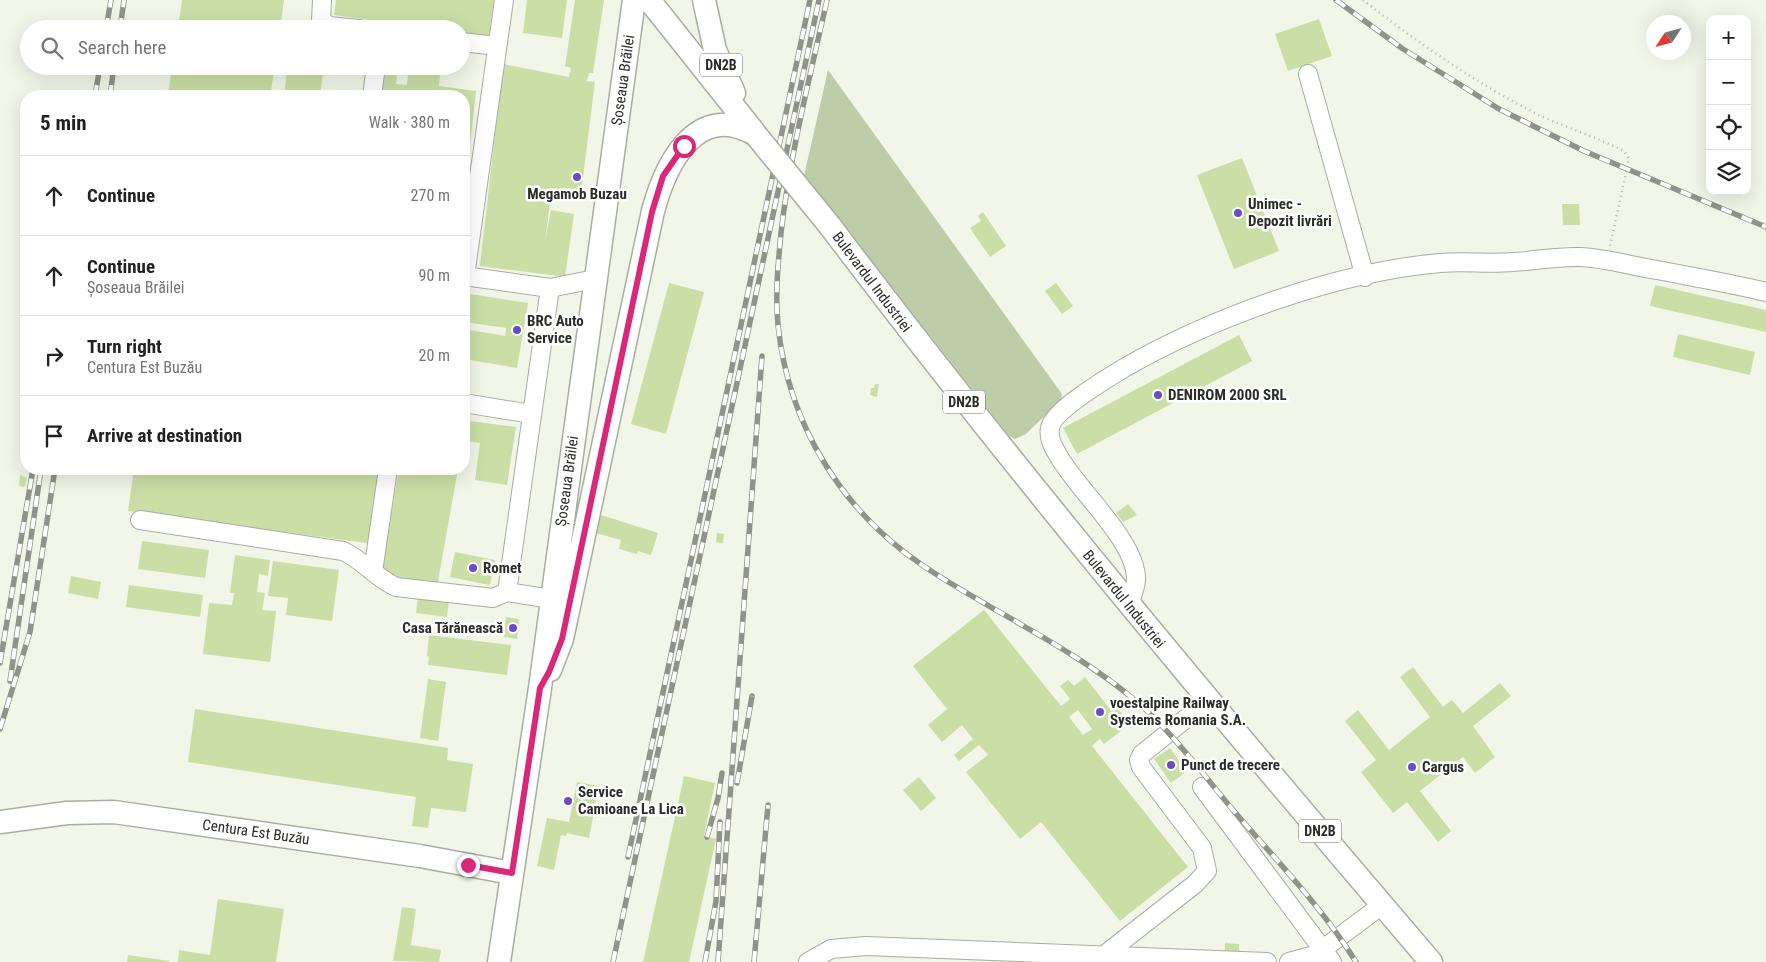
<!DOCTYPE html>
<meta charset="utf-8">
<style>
body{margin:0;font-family:"Roboto Condensed",sans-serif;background:#f6f6f6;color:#202124}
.controls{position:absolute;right:15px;top:15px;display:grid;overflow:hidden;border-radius:10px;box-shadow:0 5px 20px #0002}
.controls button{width:45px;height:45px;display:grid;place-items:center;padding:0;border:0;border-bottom:1px solid #e0e0e0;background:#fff;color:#202124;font:25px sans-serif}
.compass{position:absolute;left:1646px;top:15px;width:45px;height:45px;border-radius:50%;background:#fff;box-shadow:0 5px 20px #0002;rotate:234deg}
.stop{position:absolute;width:15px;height:15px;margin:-11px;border:4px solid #db2777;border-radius:50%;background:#fff}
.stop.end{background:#db2777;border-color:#fff;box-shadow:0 1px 5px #0008}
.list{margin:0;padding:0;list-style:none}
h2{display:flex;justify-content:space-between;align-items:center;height:65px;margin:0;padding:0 20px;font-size:21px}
h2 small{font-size:16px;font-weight:400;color:#757577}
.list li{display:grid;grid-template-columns:32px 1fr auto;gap:15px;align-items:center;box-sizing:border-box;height:80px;padding:0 20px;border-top:1px solid #e0e0e0}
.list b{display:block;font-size:19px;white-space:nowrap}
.list p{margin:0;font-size:16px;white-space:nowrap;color:#757577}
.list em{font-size:16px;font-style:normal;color:#757577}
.icon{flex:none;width:28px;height:28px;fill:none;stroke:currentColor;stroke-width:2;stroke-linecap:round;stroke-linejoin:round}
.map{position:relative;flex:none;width:1766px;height:962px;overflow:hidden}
.search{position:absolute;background:#fff;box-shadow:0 5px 20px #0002;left:20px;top:20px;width:450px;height:55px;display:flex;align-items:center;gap:12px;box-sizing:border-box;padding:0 18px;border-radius:28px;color:#757577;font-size:19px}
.panel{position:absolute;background:#fff;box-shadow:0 5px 20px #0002;left:20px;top:90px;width:450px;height:385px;border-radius:20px}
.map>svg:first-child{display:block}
</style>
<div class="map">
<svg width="1766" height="962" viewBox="0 0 1766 962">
<rect width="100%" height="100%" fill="#f1f6e8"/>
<path fill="#bfcca8" d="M828,70l234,324 -1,6 -35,34 -11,5 -6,-3 -205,-260z"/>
<path fill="#cbdea6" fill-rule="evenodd" d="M182,0h102l-4,29h-102z
M336,0h158l-5,36 -28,-3v-4h-26l-101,-14z
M527,0h40l-5,38 -39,-5z
M575,0h29l-11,73h-4l-2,8 8,1 -14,112 -29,-5 -7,52 6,-31 23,4 -9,63 -85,-11 23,-202 66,13 2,-9 -6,-2z
M1319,19l13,37 -44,15 -13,-37z
M172,66h103l-5,30h-102z
M381,66h17l-2,18 11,1 2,-19h32l-2,20 37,5 -11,98 -1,-93h-87z
M287,69l36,4 -3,23h-36z
M1242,158l37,93 -45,18 -37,-94z
M1562,204h17l1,21h-17z
M983,212l23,34 -16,11 -20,-29 11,-7 -3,-5z
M669,283l35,9 -38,142 -35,-10z
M1056,283l17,23 -11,8 -17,-23z
M1655,285l111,25v22l-116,-26z
M464,293l64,10 -11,65 -53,-9v-30l41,7 1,-8 -42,-6z
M1678,334l77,18 -5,23 -77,-18z
M1239,335l13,26 -175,93 -14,-26z
M875,384h4l-2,13 -7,-2 1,-7h3z
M470,421l46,6 -9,58 -32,-5 5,-37 -12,-2z
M134,469h252l-12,75 -246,-33z
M399,469h59l-21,118 -57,-10z
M20,475l7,3 -2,8 -2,1 -4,-1z
M1128,504l9,11 -14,7 -7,-9z
M601,515l57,18 -7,22 -13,-4 -1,3 -18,-5 2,-9 -25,-7z
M717,533l7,1 -1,9 -7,-1z
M142,541l67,9 -4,28 -67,-9z
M455,552l40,8 -5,25 -40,-8z
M235,555l35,5 -2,16 -9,-2 -2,18 8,1 -3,17 14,1 -6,51 -67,-8 6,-51 23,2 2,-12h-4z
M273,561l66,9 -7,51 -46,-6 2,-17 -20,-2z
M71,576l30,6 -3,17 -30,-6z
M129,585l74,10 -3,22 -74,-10z
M418,597l31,4 -2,16 -31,-4z
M984,610l77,96 9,-7 -10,-13 8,-6 6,6 11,-9 24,31 6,-4 7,10 -5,4 8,10 -21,16 -4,-5 -8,7 96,121 -68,54 -79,-99 -21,17 -54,-67 22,-17 -9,-10 -20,16 -5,-6 19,-16 -11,-14 -20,17 -14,-17 19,-16 -34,-43zM1078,710l14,19 -9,6 -14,-18z
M506,617l13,2 -2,20 -13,-2z
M429,635l82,10 -4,30 -79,-10 1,-8 -2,-1z
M1413,667l30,40 9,-7 11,13 37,-30 11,13 -38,30 22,31 -20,16 -12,-16 -43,34 31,40 -13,11 -31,-40 -14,11 -32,-41 15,-12 -31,-39 13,-11 31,40 41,-33 -30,-40z
M428,679l18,3 -8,59 -18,-3z
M195,709l253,39 -1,12 26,4 -7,48 -35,-4 -3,20 -16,-2 4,-29 -228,-35z
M1170,748l17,23 -16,12 -17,-24z
M684,776l31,7 -11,53 12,3 -27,123h-46z
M919,777l17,21 -15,13 -18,-21z
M577,782l22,4 -10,52 -22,-5 -1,3 -5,-1 -7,35 -17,-4 10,-48 22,4z
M218,899l66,10 -8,53h-98l1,-12 31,5z
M402,907l14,2 -5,36 30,5 -2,12 -46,-1z
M1225,943l14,1v10h-14z
M128,955l41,6v1h-42z"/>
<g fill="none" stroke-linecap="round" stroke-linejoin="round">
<defs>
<path id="minor" d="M322,0l-1,20 8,6 30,3
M461,42l36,4
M1308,74l57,203
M372,96l4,-30
M464,276l86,12 45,-9
M465,276l39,-276
M550,288l-43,304 44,7
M464,403l67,11
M140,520l203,31c20,9 33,27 53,36l97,11 14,-6
M373,572l15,-103
M1129,605c3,-8 6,-16 7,-24 2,-39 -59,-91 -78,-126 -5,-8 -10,-17 -8,-27 3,-18 58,-50 74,-60 89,-51 213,-96 316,-105 24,-2 48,1 73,-1 22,-1 44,-6 67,-5 26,1 51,9 77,13 36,7 73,13 109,22
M1202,787l130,175
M1103,956l92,-72 12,-13 -5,-23 -61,-81 -2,-7 3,-6 67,-54
M808,962l23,-13 35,-3 401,16
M1289,962l26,-7 67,-50"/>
<path id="major" d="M649,0l105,132
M704,0l11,50 19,43
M830,226c191,253 395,495 601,736
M550,670l12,-31 91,-428c13,-48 44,-111 103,-76
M0,822l67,-9 47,-1 306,44 91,17
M499,962l41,-274 94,-688"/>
</defs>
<use href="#minor" stroke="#a9aea0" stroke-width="20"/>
<use href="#major" stroke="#a9aea0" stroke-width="25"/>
<path stroke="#b3b7ac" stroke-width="2.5" stroke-dasharray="1 4" stroke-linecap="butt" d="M1363,0c55,43 114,84 176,115 28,13 57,22 85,36l5,8 -19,87"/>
<use href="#minor" stroke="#fff" stroke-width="18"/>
<use href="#major" stroke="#fff" stroke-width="22"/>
<defs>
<path id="rail" d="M827,0c-17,77 -37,154 -46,233 -3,31 -6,61 -3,92 10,99 64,187 147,242 69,46 147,80 211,134 36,31 66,72 97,109 42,49 89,97 123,152
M1336,0l67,49 96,60 85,42 182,76
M106,29l5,-29
M120,29l4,-29
M95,96l5,-30
M110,96l4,-30
M0,663l33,-194
M10,681l31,-212
M0,729l30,-97 25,-163
M737,783l15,-87
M707,837l11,-39 4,-25
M628,857l182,-857
M613,962l206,-962
M705,962l11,-61 4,-79
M718,962l44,-606
M754,962l14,-157"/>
</defs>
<use href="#rail" stroke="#909389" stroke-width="5.5"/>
<use href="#rail" stroke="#fff" stroke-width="4" stroke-dasharray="11" stroke-linecap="butt"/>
<defs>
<path id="major-bridge" d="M756,135l74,91"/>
</defs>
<use href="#major-bridge" stroke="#a9aea0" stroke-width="25" stroke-linecap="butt"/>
<use href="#major-bridge" stroke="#fff" stroke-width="22"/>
</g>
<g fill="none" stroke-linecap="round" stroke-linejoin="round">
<path stroke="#db2777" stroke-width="6" d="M468,865l44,8 28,-185 9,-16 13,-33 90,-427 11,-36 21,-30"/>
</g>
<g fill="#694cc5" stroke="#fff" stroke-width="2">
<circle cx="577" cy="177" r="5"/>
<circle cx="1238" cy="213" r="5"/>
<circle cx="517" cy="330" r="5"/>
<circle cx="1158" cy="395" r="5"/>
<circle cx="473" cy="568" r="5"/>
<circle cx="513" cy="628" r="5"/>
<circle cx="1100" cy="712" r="5"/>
<circle cx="1171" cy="765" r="5"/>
<circle cx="1412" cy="767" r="5"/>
<circle cx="568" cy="801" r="5"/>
</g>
<g text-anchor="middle" stroke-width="5" stroke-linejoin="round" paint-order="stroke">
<g fill="#fff" stroke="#6b6c68" stroke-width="1">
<rect x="700" y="53.5" width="42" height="23" rx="4"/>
<rect x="943" y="390.5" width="42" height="23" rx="4"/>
<rect x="1299" y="819.5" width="42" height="23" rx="4"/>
</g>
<g font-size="14" font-weight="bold" fill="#2b2d28">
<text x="721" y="70">DN2B</text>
<text x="964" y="407">DN2B</text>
<text x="1320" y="836">DN2B</text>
</g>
<g font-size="15" fill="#2b2d28" stroke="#fff">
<text transform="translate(623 80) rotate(-82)" y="5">Șoseaua Brăilei</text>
<text transform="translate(872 282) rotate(53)" y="5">Bulevardul Industriei</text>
<text transform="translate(567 481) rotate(-82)" y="5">Șoseaua Brăilei</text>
<text transform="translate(1124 599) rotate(51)" y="5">Bulevardul Industriei</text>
<text transform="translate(256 832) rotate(8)" y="5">Centura Est Buzău</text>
</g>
<g font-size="15" font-weight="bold" fill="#2b2d28" stroke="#fff" text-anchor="start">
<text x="577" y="199" text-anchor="middle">Megamob Buzau</text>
<text x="1248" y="209">Unimec -<tspan x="1248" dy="17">Depozit livrări</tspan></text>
<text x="527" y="326">BRC Auto<tspan x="527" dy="17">Service</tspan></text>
<text x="1168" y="400">DENIROM 2000 SRL</text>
<text x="483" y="573">Romet</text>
<text x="503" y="633" text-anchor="end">Casa Tărănească</text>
<text x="1110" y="708">voestalpine Railway<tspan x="1110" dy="17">Systems Romania S.A.</tspan></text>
<text x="1181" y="770">Punct de trecere</text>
<text x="1422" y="772">Cargus</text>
<text x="578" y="797">Service<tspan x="578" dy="17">Camioane La Lica</tspan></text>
</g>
</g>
</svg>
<div class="controls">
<button>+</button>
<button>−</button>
<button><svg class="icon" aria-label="locate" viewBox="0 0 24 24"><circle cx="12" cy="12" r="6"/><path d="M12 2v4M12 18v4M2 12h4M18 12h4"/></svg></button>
<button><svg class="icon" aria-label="layers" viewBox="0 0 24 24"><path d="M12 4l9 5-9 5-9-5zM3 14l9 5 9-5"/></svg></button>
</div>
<svg class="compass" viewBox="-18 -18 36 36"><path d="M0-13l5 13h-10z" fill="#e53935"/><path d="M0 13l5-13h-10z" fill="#757577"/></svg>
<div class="stop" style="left:684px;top:146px"></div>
<div class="stop end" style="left:468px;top:865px"></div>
<div class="search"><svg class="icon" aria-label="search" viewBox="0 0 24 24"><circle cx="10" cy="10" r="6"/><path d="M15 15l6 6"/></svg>Search here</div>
<section class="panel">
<h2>5 min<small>Walk · 380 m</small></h2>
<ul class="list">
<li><svg class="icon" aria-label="ahead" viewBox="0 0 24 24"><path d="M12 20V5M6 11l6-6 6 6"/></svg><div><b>Continue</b></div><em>270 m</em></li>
<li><svg class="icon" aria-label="ahead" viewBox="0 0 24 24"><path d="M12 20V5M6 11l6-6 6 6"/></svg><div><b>Continue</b><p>Șoseaua Brăilei</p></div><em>90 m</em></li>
<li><svg class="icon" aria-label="right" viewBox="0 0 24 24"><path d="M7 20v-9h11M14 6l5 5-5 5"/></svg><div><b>Turn right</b><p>Centura Est Buzău</p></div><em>20 m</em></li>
<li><svg class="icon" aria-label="arrive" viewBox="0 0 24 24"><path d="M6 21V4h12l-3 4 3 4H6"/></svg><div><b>Arrive at destination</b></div></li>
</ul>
</section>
</div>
